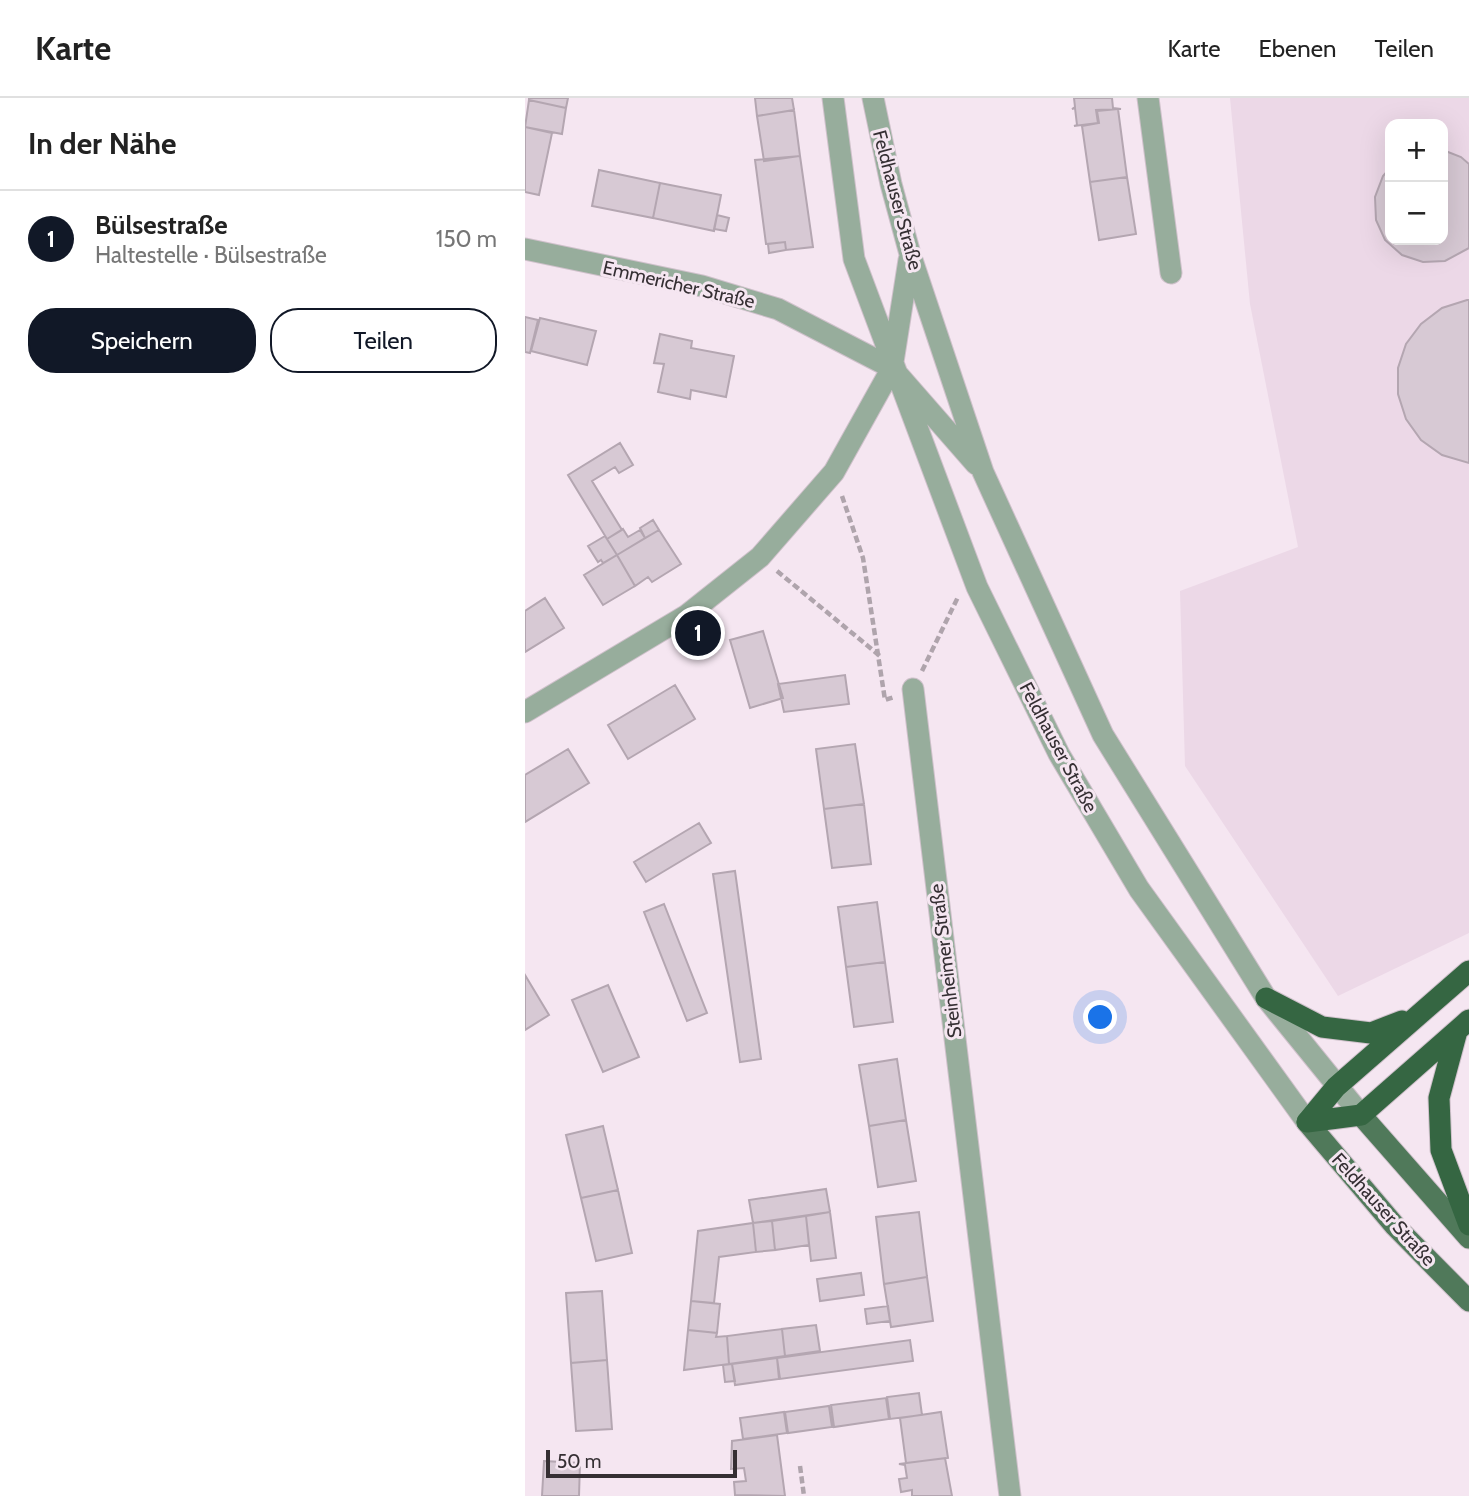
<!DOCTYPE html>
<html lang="de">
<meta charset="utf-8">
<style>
body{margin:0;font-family:Cabin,sans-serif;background:#f2f2f2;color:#222}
.controls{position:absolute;right:21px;top:21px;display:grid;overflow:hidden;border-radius:14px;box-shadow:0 7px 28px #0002}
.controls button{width:63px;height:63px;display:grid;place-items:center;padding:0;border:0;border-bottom:2px solid #e0e0e0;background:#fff;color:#222;font:35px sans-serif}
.scale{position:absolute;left:21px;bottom:18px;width:191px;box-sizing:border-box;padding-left:7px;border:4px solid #352f33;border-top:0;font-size:19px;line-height:24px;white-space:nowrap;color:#352f33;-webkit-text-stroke:5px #f5e6f1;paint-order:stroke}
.you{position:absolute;left:576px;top:920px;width:24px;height:24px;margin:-18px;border:5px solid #fff;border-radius:50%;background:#1a73e8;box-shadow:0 0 0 10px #1a73e833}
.badge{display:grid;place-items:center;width:46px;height:46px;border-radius:50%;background:#111827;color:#fff;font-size:23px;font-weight:700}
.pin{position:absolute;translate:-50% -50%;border:4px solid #fff;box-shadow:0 2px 7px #0006}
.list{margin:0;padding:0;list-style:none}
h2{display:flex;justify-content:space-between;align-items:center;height:91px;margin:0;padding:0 28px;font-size:30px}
h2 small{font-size:23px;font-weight:400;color:#767676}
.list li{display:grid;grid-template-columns:46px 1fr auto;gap:21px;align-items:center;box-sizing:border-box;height:98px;padding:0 28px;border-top:2px solid #e0e0e0}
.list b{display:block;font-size:26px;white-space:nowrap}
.list p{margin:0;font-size:23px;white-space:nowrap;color:#767676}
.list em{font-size:23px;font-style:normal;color:#767676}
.actions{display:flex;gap:14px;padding:21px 28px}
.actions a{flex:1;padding:16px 0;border:2px solid #111827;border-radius:28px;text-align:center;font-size:24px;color:#111827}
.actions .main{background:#111827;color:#fff}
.map{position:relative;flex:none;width:944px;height:1398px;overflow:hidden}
header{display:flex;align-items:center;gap:42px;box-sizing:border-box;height:98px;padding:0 35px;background:#fff;border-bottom:2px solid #e0e0e0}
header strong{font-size:33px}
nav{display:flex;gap:38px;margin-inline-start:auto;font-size:24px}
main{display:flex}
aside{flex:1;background:#fff}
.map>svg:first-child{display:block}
</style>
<header>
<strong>Karte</strong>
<nav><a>Karte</a><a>Ebenen</a><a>Teilen</a></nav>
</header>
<main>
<aside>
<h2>In der Nähe<small></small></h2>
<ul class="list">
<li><span class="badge">1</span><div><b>Bülsestraße</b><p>Haltestelle · Bülsestraße</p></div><em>150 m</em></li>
</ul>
<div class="actions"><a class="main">Speichern</a><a>Teilen</a></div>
</aside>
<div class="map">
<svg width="944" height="1398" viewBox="0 0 944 1398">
<rect width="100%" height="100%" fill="#f5e6f1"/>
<path fill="#ecd8e7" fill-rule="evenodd" d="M705,0h239v835l-131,63 -153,-230 -5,-175 118,-44 -48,-243zM865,26h53v116h-53z"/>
<path fill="#d7c9d4" stroke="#b4a6b1" stroke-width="2" d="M4,0h39l-2,10 -37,-8z
M230,0h37l2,12 -37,6z
M549,0h38l1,10 8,1 -25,1 2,13 -24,3 3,-1 -2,-17 -3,1 3,-2z
M4,2l37,8 -4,26 -37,-7z
M593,11l9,68 -37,5 -8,-56 17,-3 -2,-12z
M269,12l6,46 -36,5 -7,-45z
M0,29l27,6 -13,62 -14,-3z
M918,52l18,7 8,7v84l-24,13 -22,1 -21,-7 -17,-15 -9,-20 -1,-23 8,-21 7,-8v72h53z
M275,58l13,91 -27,3 -1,-8 -19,2 -11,-84z
M74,72l61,13 -7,35 -61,-12z
M602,79l9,57 -37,6 -9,-58z
M135,85l61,12 -7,36 -61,-13z
M192,117l12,3 -3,13 -12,-2z
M260,144l1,8 -17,3 -1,-9z
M942,202h2v163l-27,-8 -21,-15 -15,-21 -8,-25v-26l8,-24 15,-20 21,-16z
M0,219l13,3 -8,33 -5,-1z
M15,220l56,13 -9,34 -56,-14z
M135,236l32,7 -1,7 43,8 -8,41 -35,-7 -1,9 -32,-7 6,-28 -10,-1z
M95,345l13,22 -14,8 -4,-6 -23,14 30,49 -15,9 -39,-64z
M128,422l6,10 -14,8 -5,-10z
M98,431l5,8 12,-7 5,8 -28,17 -10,-16z
M134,432l22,34 -29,18 -4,-5 -13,9 -18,-31z
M80,438l12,19 -14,8 -2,-3 -3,2 -10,-16z
M92,457l18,31 -32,19 -19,-30z
M20,500l19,30 -39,24v-41z
M238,533l20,67 -33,10 -20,-68z
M320,577l4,29 -65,8 -6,-28z
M150,587l20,34 -67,40 -20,-34z
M330,646l9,60 -40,5 -8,-60z
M43,651l21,34 -64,39v-47z
M339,706l7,60 -39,4 -8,-59z
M174,725l12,20 -65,39 -12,-20z
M210,773l26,188 -21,3 -27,-188z
M352,804l8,60 -39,5 -8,-60z
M139,806l43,109 -20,8 -43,-109z
M360,864l8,60 -39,5 -8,-60z
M0,877l24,40 -24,15z
M83,887l31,72 -36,15 -31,-72z
M372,961l9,61 -37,6 -10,-61z
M381,1022l10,61 -38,6 -9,-61z
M78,1028l15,64 -37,8 -15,-63z
M301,1091l4,23 -77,11 -4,-23z
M93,1092l14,63 -36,8 -15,-63z
M305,1114l6,46 -25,3 -5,-45z
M394,1114l8,65 -43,7 -8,-67z
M281,1118l3,29 -34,5 -3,-29z
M247,1123l3,29 -19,2 -3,-29z
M228,1125l3,29 -37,5 -5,46 -23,-2 7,-70z
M336,1175l3,22 -44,6 -3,-22z
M402,1179l6,44 -42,6 -7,-43z
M77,1193l5,69 -36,3 -5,-70z
M166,1203l29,3 -3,29 -29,-3z
M363,1208l2,15 -23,3 -2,-15z
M291,1227l4,26 -35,5 -3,-27z
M257,1231l3,27 -56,8 -2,-28z
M163,1232l29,3 -1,4 11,-1 2,28 -45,6z
M385,1242l3,21 -133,18 -3,-21z
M252,1260l2,21 -44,6 -3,-21z
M82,1262l5,69 -36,2 -5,-68z
M207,1266l3,17 -10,1 -2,-17z
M394,1295l3,22 -32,4 -3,-22z
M361,1300l3,21 -55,8 -3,-22z
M304,1308l3,21 -44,6 -3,-21z
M259,1314l3,21 -44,6 -3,-21z
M416,1314l7,46 -42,5 -6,-45z
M252,1337l8,61 -50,-1 -1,-13 12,-1 -2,-13 -13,1 1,-28z
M420,1360l7,38h-40v-6l-11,2 -2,-13 8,-1 -2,-13 -6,-1z
M19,1363l36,2 -1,33h-37z"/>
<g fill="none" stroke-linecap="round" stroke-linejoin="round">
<defs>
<path id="minor" d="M308,0l21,161 123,328 82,167 80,135 168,233
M348,0l18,86 19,70 73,218 120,263 163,263 95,117
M623,0l23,175
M0,151l177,37 76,23 114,59 84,96
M388,591l97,807
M0,614l162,-97 73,-58 74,-85 58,-104 17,-108"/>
<path id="major" d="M836,1017l108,123
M782,1024l88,104 74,75"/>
<path id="highway" d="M741,900l56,29 49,6 31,-12
M932,933l-18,67 2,52 28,75
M782,1024l29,-35 133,-116
M782,1024l54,-7 108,-95"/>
</defs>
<use href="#minor" stroke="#cfc1cb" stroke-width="23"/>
<use href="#major" stroke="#cfc1cb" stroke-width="23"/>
<use href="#highway" stroke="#cfc1cb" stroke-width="23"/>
<path stroke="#afa4ac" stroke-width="4.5" stroke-dasharray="7 3.5" stroke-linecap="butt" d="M317,398l21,62 22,142 9,-3
M252,473l103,85
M397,573l36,-74
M275,1368l4,30"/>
<use href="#minor" stroke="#97ad9c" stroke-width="21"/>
<use href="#major" stroke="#50795a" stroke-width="21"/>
<use href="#highway" stroke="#356642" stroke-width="21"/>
</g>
<g text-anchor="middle" stroke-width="6" stroke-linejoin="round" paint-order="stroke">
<g font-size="19" fill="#352f33" stroke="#f5e6f1">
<text transform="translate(373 102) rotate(75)" y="7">Feldhauser Straße</text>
<text transform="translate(154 186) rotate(13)" y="7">Emmericher Straße</text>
<text transform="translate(534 649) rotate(62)" y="7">Feldhauser Straße</text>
<text transform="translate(420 863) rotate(-97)" y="7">Steinheimer Straße</text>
<text transform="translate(859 1111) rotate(48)" y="7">Feldhauser Straße</text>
</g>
</g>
</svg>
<div class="controls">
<button>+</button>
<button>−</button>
</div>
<div class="scale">50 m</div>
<div class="you"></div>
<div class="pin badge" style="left:173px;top:535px">1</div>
</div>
</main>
